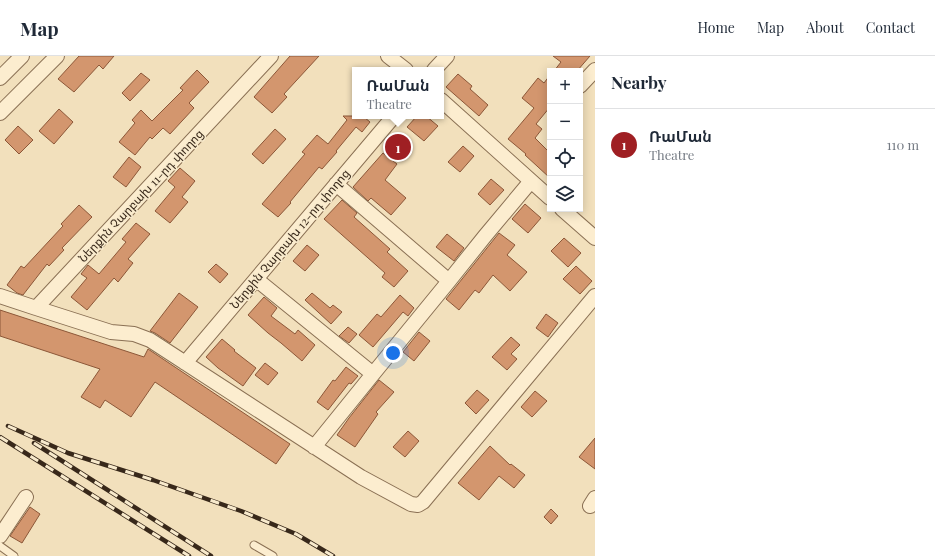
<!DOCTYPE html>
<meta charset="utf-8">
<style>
body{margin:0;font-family:"Playfair Display","Noto Sans Armenian",serif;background:#f2f2f3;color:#1f2937}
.controls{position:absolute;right:12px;top:12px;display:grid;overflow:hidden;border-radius:0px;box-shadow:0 2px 10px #0003}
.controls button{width:36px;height:36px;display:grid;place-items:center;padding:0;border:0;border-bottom:1px solid #e0e1e3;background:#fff;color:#1f2937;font:20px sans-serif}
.you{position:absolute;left:393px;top:297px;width:14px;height:14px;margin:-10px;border:3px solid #fff;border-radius:50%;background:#1a73e8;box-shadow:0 0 0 6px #1a73e833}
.badge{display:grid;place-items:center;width:26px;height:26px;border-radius:50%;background:#9f1f23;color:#fff;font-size:13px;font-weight:700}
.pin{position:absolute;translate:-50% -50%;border:2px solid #fff;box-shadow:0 1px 4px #0006}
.popup{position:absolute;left:352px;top:11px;width:92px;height:52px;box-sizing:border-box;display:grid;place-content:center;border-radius:0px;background:#fff;filter:drop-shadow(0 1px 3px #0005);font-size:13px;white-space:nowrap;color:#747a83}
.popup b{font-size:15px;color:#1f2937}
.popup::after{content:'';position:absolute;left:50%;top:100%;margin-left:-8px;border:8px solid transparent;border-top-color:#fff}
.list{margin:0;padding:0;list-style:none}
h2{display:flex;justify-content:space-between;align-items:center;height:52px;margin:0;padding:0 16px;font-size:17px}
h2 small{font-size:13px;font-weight:400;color:#747a83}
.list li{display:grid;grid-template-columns:26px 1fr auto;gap:12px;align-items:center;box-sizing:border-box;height:72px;padding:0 16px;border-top:1px solid #e0e1e3}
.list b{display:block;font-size:15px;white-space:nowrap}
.list p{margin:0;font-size:13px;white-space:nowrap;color:#747a83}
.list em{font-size:13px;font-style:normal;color:#747a83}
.icon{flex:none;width:22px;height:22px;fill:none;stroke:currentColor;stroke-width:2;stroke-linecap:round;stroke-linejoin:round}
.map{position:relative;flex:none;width:595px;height:500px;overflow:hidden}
header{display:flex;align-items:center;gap:24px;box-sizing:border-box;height:56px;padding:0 20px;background:#fff;border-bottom:1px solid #e0e1e3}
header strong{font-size:19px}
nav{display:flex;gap:22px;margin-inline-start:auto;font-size:14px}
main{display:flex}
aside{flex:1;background:#fff}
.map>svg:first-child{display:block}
</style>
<header>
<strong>Map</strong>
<nav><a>Home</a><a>Map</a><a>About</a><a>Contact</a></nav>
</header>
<main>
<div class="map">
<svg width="595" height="500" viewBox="0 0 595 500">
<rect width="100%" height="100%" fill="#f2e0bc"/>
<path fill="#d3966e" stroke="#8c5738" d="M79,0h35l-11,13 -4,-4 -25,27 -16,-13z
M290,0h29l-35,38 3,3 -15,16 -18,-16z
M553,0h37l-13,15h-23l7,-9z
M197,14l12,12 -20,21 5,5 -24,26 -7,-6 -11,11 -2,-2 -15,18 -16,-13 16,-19 -3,-3 9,-10 11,11 31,-31 -3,-2z
M141,17l9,7 -20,21 -8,-8z
M458,18l14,12 -2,3 18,16 -9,11 -33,-29z
M550,19v32l-14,17 6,5 -7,9 15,15v25l-25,-23 1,-1 -18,-15 26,-31 -12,-10 16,-20 6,5z
M59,53l14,13 -19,22 -15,-13z
M343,60h22l-1,1 6,5 -8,10 -6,-5 -20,24 1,1 -15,17 -3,-2 -29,35 1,1 -13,14 -16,-13 43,-50 -3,-2 15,-17 11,9 19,-24z
M417,60h9l12,10 -14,15 -17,-14z
M18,70l15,14 -14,14 -14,-14z
M275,73l11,10 -23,25 -11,-10z
M463,90l11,10 -14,16 -12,-10z
M383,97l14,11 -12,16 21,18 -15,17 -20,-17 -3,3 -15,-14z
M129,101l12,10 -15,20 -13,-10z
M180,112l15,13 -13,16 6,5 -18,21 -15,-12 20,-24 -7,-6z
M491,123l13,11 -14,15 -12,-11z
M342,144l15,13 -3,4 36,32 -3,3 21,19 -14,16 -12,-10 3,-4 -61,-54z
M525,148l16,14 -13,15 -16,-14z
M79,149l13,12 -30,31 2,2 -15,16 -2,-2 -24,31 -6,-2 -10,-8 14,-19 3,2 39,-42 -2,-2z
M136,167l14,11 -22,25 5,4 -15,19 -4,-4 -27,32 -16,-13 16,-19 -6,-4 7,-9 11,9 27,-32 -4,-3z
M499,177l16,12 -8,10 20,17 -17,19 -17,-16 -14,18 -4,-3 -16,20 -13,-11z
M447,178l17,14 -10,13 -18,-14z
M564,182l17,15 -13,14 -17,-16z
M307,189l12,10 -14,16 -12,-10z
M216,208l12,10 -8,9 -12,-11z
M576,210l16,15 -12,13 -17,-15z
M179,237l19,14 -28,36 -15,-10 -5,-2z
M312,237l18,15 3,-3 9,7 -11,12 -26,-24z
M400,239l14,13 -6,8 -5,-4 -30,35 -14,-12 18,-21 4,3z
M264,241l13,11 -6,8 24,18 3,-4 17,15 -13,16 -21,-18 -13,-10 -20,-18z
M0,254l144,47 4,-8 142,95 -14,20 -121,-82 -24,35 -26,-17 -5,8 -19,-11 19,-28 -100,-33z
M546,258l12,9 -10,14 -12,-9z
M348,271l9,7 -8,9 -10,-7z
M419,276l11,9 -16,20 -11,-9z
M511,281l9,8 -9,9 6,5 -10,11 -15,-13z
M222,283l13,11 -1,1 22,17 -13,18 -25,-18 -12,-11z
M265,307l13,10 -10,12 -13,-10z
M346,311l12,9 -7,8 -2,-1 -21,27 -11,-8 16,-22 2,1z
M379,324l15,12 -18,20 2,2 -23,33 -18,-12 12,-17z
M477,334l12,10 -13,14 -11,-11z
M535,335l12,10 -15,16 -11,-10z
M408,375l11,10 -14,16 -12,-10z
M595,382v31l-16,-12z
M490,390l20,19 1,-1 14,11 -11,13 -15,-12 -20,24 -21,-17z
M30,451l10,7 -18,29 -12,-7z
M551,453l7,7 -7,8 -7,-7z"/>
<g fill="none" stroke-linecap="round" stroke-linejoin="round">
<defs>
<path id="service" d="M254,489l19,11
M0,490l14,10"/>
<path id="minor" d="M388,0l18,14
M434,14l13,-14
M0,22l22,-22
M580,30l15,-16
M441,44l109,98
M0,57l57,-57
M336,128l113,97
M562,153l33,29
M256,223l117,95
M0,240l36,12 235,-252
M36,252l75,24 23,2 16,6 211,137 50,27 7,1 5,-3 172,-206
M185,307l209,-247
M314,391l59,-73 76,-93 36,-45 46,-55
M590,450l5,-8
M0,480l26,-39"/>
</defs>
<use href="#service" stroke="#8a7054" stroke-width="9"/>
<use href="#minor" stroke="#8a7054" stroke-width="16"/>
<use href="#service" stroke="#fcedcf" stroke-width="7"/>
<use href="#minor" stroke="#fcedcf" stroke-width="14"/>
<defs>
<path id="rail" d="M8,370l60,27 85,27 88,31 55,23 37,22
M0,381l189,119
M34,387l177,113"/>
</defs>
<use href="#rail" stroke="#38281a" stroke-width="4.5"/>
<use href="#rail" stroke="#f8eacc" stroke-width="3" stroke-dasharray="9" stroke-linecap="butt"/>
</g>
<g text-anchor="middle" stroke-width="3" stroke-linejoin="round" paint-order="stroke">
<g font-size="12" fill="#38281a" stroke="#f8eacc">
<text transform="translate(141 140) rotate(-47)" y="4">Ներքին Չարբախ 11-րդ փողոց</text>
<text transform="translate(290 183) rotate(-50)" y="4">Ներքին Չարբախ 12-րդ փողոց</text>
</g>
</g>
</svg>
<div class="controls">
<button>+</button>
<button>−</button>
<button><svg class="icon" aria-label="locate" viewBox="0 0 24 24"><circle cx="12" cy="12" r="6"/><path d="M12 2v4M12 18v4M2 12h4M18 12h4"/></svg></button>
<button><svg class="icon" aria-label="layers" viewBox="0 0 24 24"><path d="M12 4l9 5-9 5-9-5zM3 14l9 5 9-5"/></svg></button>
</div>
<div class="you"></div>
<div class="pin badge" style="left:398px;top:91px">1</div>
<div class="popup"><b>ՌաՄան</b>Theatre</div>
</div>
<aside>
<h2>Nearby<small></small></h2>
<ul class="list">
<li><span class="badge">1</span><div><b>ՌաՄան</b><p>Theatre</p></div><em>110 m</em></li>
</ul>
</aside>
</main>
